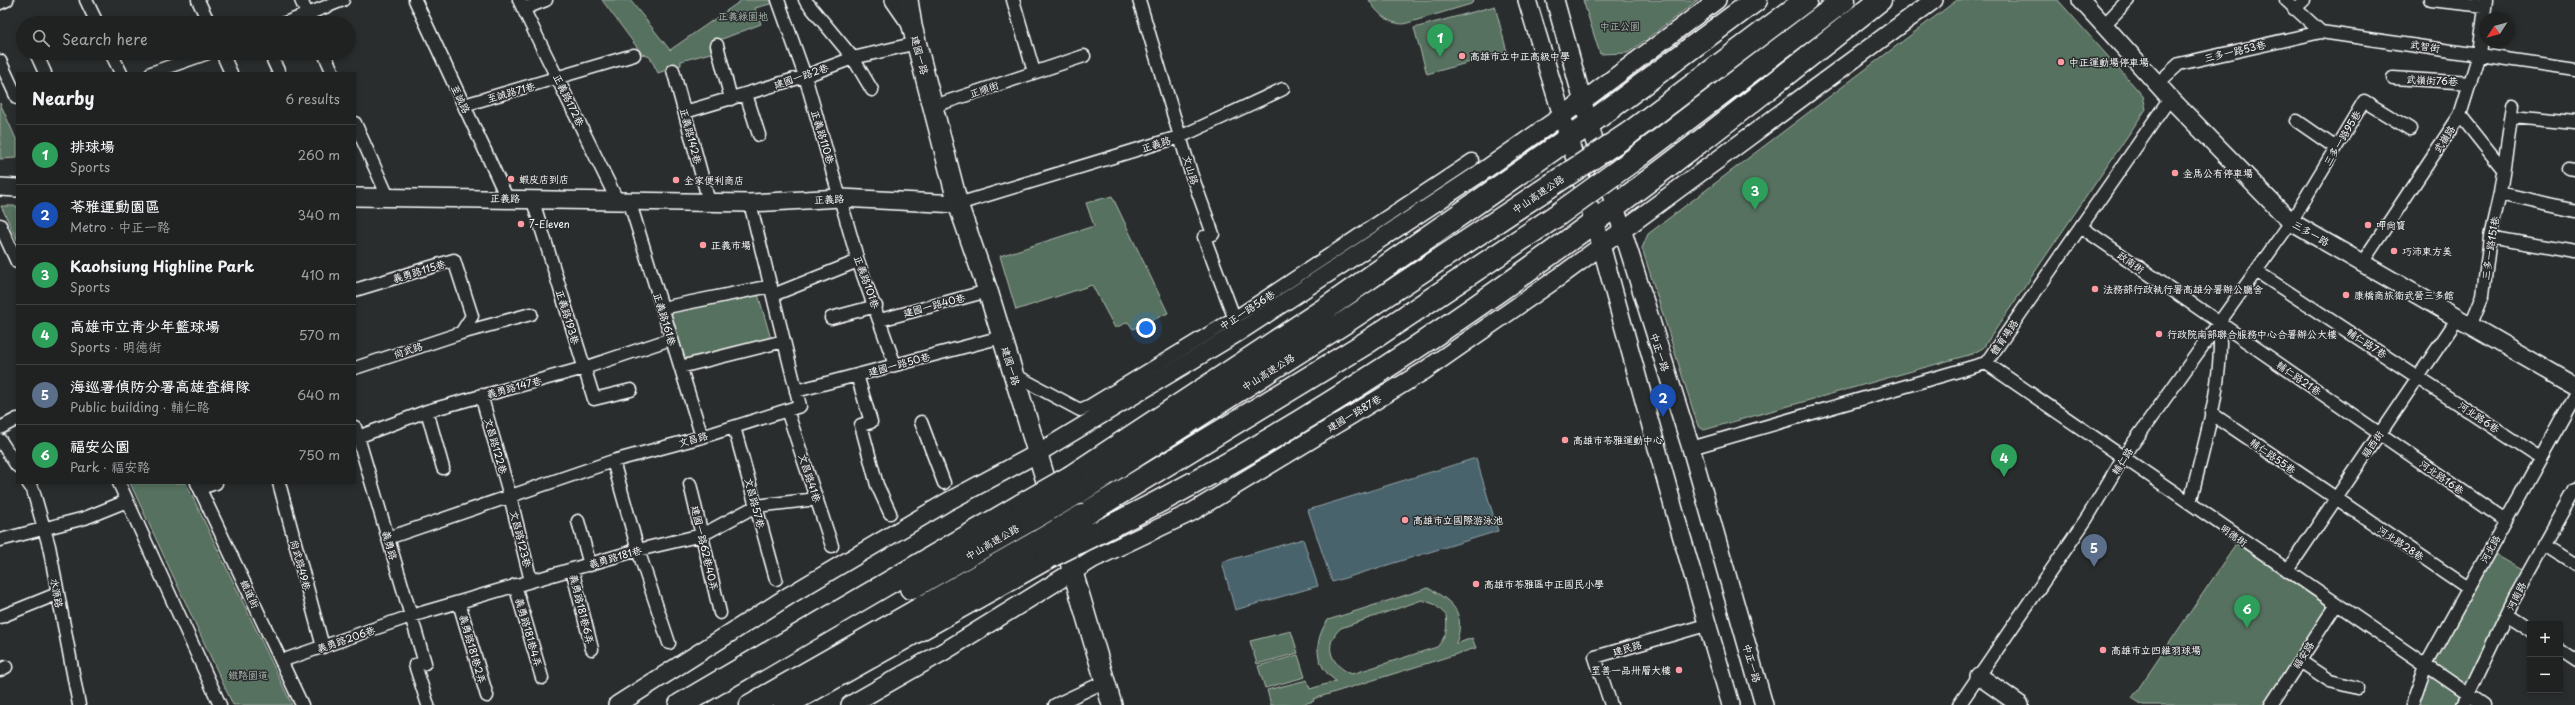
<!DOCTYPE html>
<meta charset="utf-8">
<style>
body{margin:0;font-family:"Playpen Sans","LXGW WenKai TC",sans-serif;background:#282a2a;color:#f1f3f6}
.controls{position:absolute;right:12px;bottom:12px;display:grid;overflow:hidden;border-radius:0px;box-shadow:0 2px 6px #0003}
.controls button{width:36px;height:36px;display:grid;place-items:center;padding:0;border:0;border-bottom:1px solid #3d3f40;background:#202222;color:#f1f3f6;font:20px sans-serif}
.compass{position:absolute;left:2479px;top:12px;width:36px;height:36px;border-radius:50%;background:#202222;box-shadow:0 2px 6px #0003;rotate:234deg}
.you{position:absolute;left:1146px;top:328px;width:14px;height:14px;margin:-10px;border:3px solid #fff;border-radius:50%;background:#1a73e8;box-shadow:0 0 0 6px #1a73e833}
.badge{display:grid;place-items:center;width:26px;height:26px;border-radius:50%;background:#1a73e8;color:#fff;font-size:13px;font-weight:700}
.pin{position:absolute;translate:-50% -33px;filter:drop-shadow(0 1px 2px #0008)}
.pin::after{content:'';position:absolute;top:21px;width:14px;height:12px;background:inherit;clip-path:polygon(0 0,100% 0,50% 100%)}
.list{margin:0;padding:0;list-style:none}
h2{display:flex;justify-content:space-between;align-items:center;height:52px;margin:0;padding:0 16px;font-size:17px}
h2 small{font-size:13px;font-weight:400;color:#a2a4a5}
.list li{display:grid;grid-template-columns:26px 1fr auto;gap:12px;align-items:center;box-sizing:border-box;height:60px;padding:0 16px;border-top:1px solid #3d3f40}
.list b{display:block;font-size:15px;white-space:nowrap}
.list p{margin:0;font-size:13px;white-space:nowrap;color:#a2a4a5}
.list em{font-size:13px;font-style:normal;color:#a2a4a5}
.icon{flex:none;width:22px;height:22px;fill:none;stroke:currentColor;stroke-width:2;stroke-linecap:round;stroke-linejoin:round}
.map{position:relative;flex:none;width:2575px;height:705px;overflow:hidden}
.search{position:absolute;background:#202222;box-shadow:0 2px 6px #0003;left:16px;top:16px;width:340px;height:44px;display:flex;align-items:center;gap:10px;box-sizing:border-box;padding:0 14px;border-radius:22px;color:#a2a4a5;font-size:15px}
.panel{position:absolute;background:#202222;box-shadow:0 2px 6px #0003;left:16px;top:72px;width:340px;height:412px;border-radius:0px}
.map>svg:first-child{display:block}
</style>
<div class="map">
<svg width="2575" height="705" viewBox="0 0 2575 705">
<rect width="100%" height="100%" fill="#2a2d2e"/>
<filter id="ink" filterUnits="userSpaceOnUse"><feTurbulence type="fractalNoise" baseFrequency=".025" numOctaves="2"/><feDisplacementMap in="SourceGraphic" scale="8" xChannelSelector="R" yChannelSelector="G"/><feConvolveMatrix kernelMatrix="1 2 1 2 8 2 1 2 1" color-interpolation-filters="sRGB"/></filter>
<g filter="url(#ink)">
<path fill="#57715e" stroke="#abb8ae" fill-rule="evenodd" d="M602,0h28l40,50 72,-50h31l1,3 -19,5 6,16 -49,19 2,9 -33,9v4l-23,8 -8,-16 -8,-3z
M1369,0h106l-4,4 -67,20c-16,0 -27,-11 -35,-24z
M1583,0h115l-70,53 -28,1z
M1957,0h101l85,96 3,13 -163,239 -11,6 -268,76 -6,-4 -56,-178 6,-14z
M1495,6l12,46 -80,22 -13,-46z
M0,103l17,38v17l-17,1z
M1112,196l56,117 -35,16 -5,-7 -13,6 -23,-43 -76,25 -16,-54 94,-30 -8,-23z
M1,206h16v34z
M758,294l13,45 -86,22 -16,-51z
M130,483h56l106,222h-59z
M2237,543l93,64 -67,98h-120l-11,-7z
M2491,552l33,19 -68,134h-39l12,-34z
M1428,588c26,14 38,25 28,56l16,-6 4,10 -163,51 1,2 -14,4h-29l-4,-15 40,-10 3,9 26,-8c-22,-15 -23,-40 -8,-61zM1422,600l12,4 12,11c2,14 0,22 -9,32l-85,27c-21,-8 -30,-30 -11,-46z
M1291,631l7,22 -41,11 -7,-23z
M1298,655l7,22 -40,11 -7,-22z"/>
<path fill="#48646d" stroke="#91a2a7" d="M1476,458l22,73 -166,51 -24,-72z
M1303,539l15,47 -83,24 -13,-48z"/>
<g fill="none" stroke-linecap="round" stroke-linejoin="round">
<defs>
<path id="street" d="M86,0l11,23
M198,0l11,23
M301,0l10,23
M415,0l92,198
M519,0l98,200
M778,0l27,76 53,185 37,104
M805,0l48,58 19,32
M1013,0l21,72
M1139,0l52,173 22,61 -9,3 33,88
M2286,0l35,32 254,37
M2430,0l55,6
M0,3l7,-3
M523,9l23,-9
M2294,9l10,-9
M285,23l58,-23
M2104,25l24,-25
M717,45l14,54
M36,53l9,20
M111,53l10,20
M222,53l9,20
M324,53l9,20
M273,60l6,13
M0,61l17,37
M673,70l36,132
M151,73l57,-20
M2393,78l78,5
M2157,84l22,-20 142,-32
M746,94l13,41
M464,105l170,-50
M934,106l150,-50
M685,112l120,-36 48,-18 64,-15
M2460,115l43,54
M2512,117l63,6
M2297,121l39,27
M355,123l33,74
M2569,169l6,1
M2500,193l75,17
M532,198l62,201 37,-9
M629,200l73,237
M958,204l224,-68 101,-47
M0,225l17,37
M2081,227l425,294
M2490,237l85,15
M2362,263l98,-148 19,-61 7,-54
M2256,271l284,187
M355,290l99,-30 18,56 -11,17
M773,295l85,-34
M662,308l109,-22
M831,318l45,-12
M880,320l108,-29
M2471,324l12,-29 7,-58 10,-44 13,-88
M1986,363l498,342
M680,367l104,-26
M355,368l106,-35 70,-19
M1013,374l67,36 11,-5 143,-87 238,-158
M857,375l14,47 -10,3 16,60 13,28
M796,391l206,-54
M481,395l29,101 21,85
M787,410l45,136
M427,411l16,57
M2211,413l257,175
M921,422l23,61
M355,427l70,236 -10,2 13,40
M734,427l42,152
M0,428l17,-9
M355,438l72,-27 157,-43 87,-29
M0,440l17,26
M1691,448l295,-85 184,-265
M613,461l25,89 31,93
M28,483l5,7 16,56 30,159
M119,483l101,222
M197,483l105,222
M279,483l44,164
M690,484l30,129
M200,488l16,-5
M2190,503c13,-56 35,-122 29,-180
M578,521l12,44
M388,538l225,-77 89,-24 98,-31 -50,-203
M0,540l85,-22 42,-17
M2544,544l31,20
M572,569l20,80
M2287,571l171,-253
M515,585l27,93
M459,603l28,93
M2507,615l23,15
M0,617l57,-23
M2560,650l15,10
M281,661l130,-45 227,-66 64,-15 54,-29 61,-7
M2300,661l30,20 27,7
M0,670l6,-3
M1055,705l49,-23
M1611,705l-16,-48 111,-32
M1959,705l128,-187 37,-62 167,-234 73,-121 46,28
M2271,705l65,-100
M2412,705l14,-40 149,-269
M2463,705l51,-106 61,-109"/>
<path id="secondary" d="M894,0l18,26
M1527,0l74,245 77,279 53,181
M1555,0l34,124 102,324 73,257
M2081,0l89,98 121,124 284,164
M0,187l17,1
M355,197l395,6 91,-5 117,6
M1979,676l41,29
M617,705l173,-110 157,-93 91,-49 201,-121 240,-158 104,-73 134,-101
M850,705l98,-56 145,-90 99,-47 232,-141 138,-96 372,-275"/>
<path id="primary" d="M908,0l4,26 46,178 30,87 65,213
M1062,535l50,170"/>
<path id="highway" d="M1628,134l178,-134
M1640,155l204,-155
M1072,476l256,-169 261,-183 167,-124
M1077,493l270,-172 194,-129
M1082,516l284,-173 190,-127
M1093,535c286,-139 539,-338 787,-535
M911,588l119,-68
M680,705l343,-201
M751,705l288,-164
M785,705l262,-147"/>
</defs>
<use href="#street" stroke="#fff" stroke-width="15"/>
<use href="#secondary" stroke="#fff" stroke-width="20"/>
<use href="#primary" stroke="#fff" stroke-width="22"/>
<use href="#highway" stroke="#fff" stroke-width="25"/>
<use href="#street" stroke="#2a2d2e" stroke-width="12"/>
<use href="#secondary" stroke="#2a2d2e" stroke-width="17"/>
<use href="#primary" stroke="#2a2d2e" stroke-width="19"/>
<use href="#highway" stroke="#2a2d2e" stroke-width="22"/>
<defs>
<path id="highway-bridge" d="M1541,192l87,-58
M1556,216l84,-61
M1023,504l49,-28
M1030,520l47,-27
M1039,541l43,-25
M1047,558l46,-23"/>
</defs>
<use href="#highway-bridge" stroke="#fff" stroke-width="25" stroke-linecap="butt"/>
<use href="#highway-bridge" stroke="#2a2d2e" stroke-width="22"/>
</g>
</g>
<g fill="#ff9aa2" stroke="#2a2d2e" stroke-width="1.5">
<circle cx="1462" cy="56" r="4"/>
<circle cx="2061" cy="62" r="4"/>
<circle cx="2175" cy="173" r="4"/>
<circle cx="511" cy="179" r="4"/>
<circle cx="676" cy="180" r="4"/>
<circle cx="521" cy="224" r="4"/>
<circle cx="2368" cy="225" r="4"/>
<circle cx="703" cy="245" r="4"/>
<circle cx="2394" cy="251" r="4"/>
<circle cx="2095" cy="289" r="4"/>
<circle cx="2346" cy="295" r="4"/>
<circle cx="2159" cy="334" r="4"/>
<circle cx="1565" cy="440" r="4"/>
<circle cx="1405" cy="520" r="4"/>
<circle cx="1476" cy="584" r="4"/>
<circle cx="2103" cy="650" r="4"/>
<circle cx="1679" cy="670" r="4"/>
</g>
<g text-anchor="middle" stroke-width="3" stroke-linejoin="round" paint-order="stroke">
<g font-size="10" fill="#abb8ae" stroke="#2a2d2e">
<text x="743" y="20">正義綠園地</text>
<text x="1620" y="30">中正公園</text>
<text x="248" y="679">鐵路園道</text>
</g>
<g font-size="10" fill="#fff" stroke="#2a2d2e">
<text transform="translate(2425 46) rotate(8)" y="4">武智街</text>
<text transform="translate(2235 51) rotate(-13)" y="4">三多一路53巷</text>
<text transform="translate(920 55) rotate(75)" y="4">建國一路</text>
<text transform="translate(801 76) rotate(-19)" y="4">建國一路2巷</text>
<text transform="translate(2432 80) rotate(3)" y="4">武嶺街76巷</text>
<text transform="translate(984 89) rotate(-19)" y="4">正順街</text>
<text transform="translate(511 92) rotate(-15)" y="4">至誠路71巷</text>
<text transform="translate(461 99) rotate(65)" y="4">至誠路</text>
<text transform="translate(569 100) rotate(64)" y="4">正義路172巷</text>
<text transform="translate(691 136) rotate(75)" y="4">正義路142巷</text>
<text transform="translate(823 137) rotate(73)" y="4">正義路110巷</text>
<text transform="translate(2342 138) rotate(-59)" y="4">三多一路95巷</text>
<text transform="translate(2444 139) rotate(-57)" y="4">武嶺路</text>
<text transform="translate(1156 144) rotate(-17)" y="4">正義路</text>
<text transform="translate(1191 170) rotate(73)" y="4">文山路</text>
<text transform="translate(1538 194) rotate(-34)" y="4">中山高速公路</text>
<text transform="translate(505 198) rotate(1)" y="4">正義路</text>
<text transform="translate(829 199) rotate(-2)" y="4">正義路</text>
<text transform="translate(2311 233) rotate(30)" y="4">三多一路</text>
<text transform="translate(2490 248) rotate(-81)" y="4">三多一路151巷</text>
<text transform="translate(2131 262) rotate(35)" y="4">政南街</text>
<text transform="translate(419 271) rotate(-17)" y="4">義勇路115巷</text>
<text transform="translate(867 282) rotate(70)" y="4">正義路101巷</text>
<text transform="translate(934 305) rotate(-15)" y="4">建國一路40巷</text>
<text transform="translate(1247 310) rotate(-33)" y="4">中正一路56巷</text>
<text transform="translate(568 317) rotate(73)" y="4">正義路193巷</text>
<text transform="translate(665 319) rotate(73)" y="4">正義路161巷</text>
<text transform="translate(2004 337) rotate(-55)" y="4">體育場路</text>
<text transform="translate(2367 343) rotate(33)" y="4">輔仁路7巷</text>
<text transform="translate(408 350) rotate(-18)" y="4">尚武路</text>
<text transform="translate(1660 352) rotate(72)" y="4">中正一路</text>
<text transform="translate(899 364) rotate(-15)" y="4">建國一路50巷</text>
<text transform="translate(1011 366) rotate(73)" y="4">建國一路</text>
<text transform="translate(1268 372) rotate(-32)" y="4">中山高速公路</text>
<text transform="translate(2299 378) rotate(35)" y="4">輔仁路21巷</text>
<text transform="translate(514 387) rotate(-15)" y="4">義勇路147巷</text>
<text transform="translate(1354 413) rotate(-31)" y="4">建國一路87巷</text>
<text transform="translate(2479 417) rotate(34)" y="4">河北路6巷</text>
<text transform="translate(693 439) rotate(-16)" y="4">文昌路</text>
<text transform="translate(2372 444) rotate(-55)" y="4">福西街</text>
<text transform="translate(496 446) rotate(74)" y="4">文昌路122巷</text>
<text transform="translate(2273 456) rotate(35)" y="4">輔仁路55巷</text>
<text transform="translate(2122 461) rotate(-57)" y="4">輔仁路</text>
<text transform="translate(2442 477) rotate(35)" y="4">河北路16巷</text>
<text transform="translate(810 478) rotate(72)" y="4">文昌路41巷</text>
<text transform="translate(755 503) rotate(75)" y="4">文昌路57巷</text>
<text transform="translate(2234 535) rotate(35)" y="4">明德街</text>
<text transform="translate(521 539) rotate(76)" y="4">文昌路123巷</text>
<text transform="translate(992 542) rotate(-30)" y="4">中山高速公路</text>
<text transform="translate(2401 543) rotate(34)" y="4">河北路28巷</text>
<text transform="translate(390 545) rotate(74)" y="4">義勇路</text>
<text transform="translate(705 548) rotate(77)" y="4">建國一路62巷40弄</text>
<text transform="translate(2490 549) rotate(-61)" y="4">河北路</text>
<text transform="translate(615 557) rotate(-16)" y="4">義勇路181巷</text>
<text transform="translate(301 565) rotate(75)" y="4">尚武路49巷</text>
<text transform="translate(57 593) rotate(80)" y="4">水源路</text>
<text transform="translate(250 594) rotate(65)" y="4">鐵道街</text>
<text transform="translate(2516 596) rotate(-63)" y="4">河南路</text>
<text transform="translate(582 609) rotate(76)" y="4">義勇路181巷6弄</text>
<text transform="translate(529 632) rotate(74)" y="4">義勇路181巷4弄</text>
<text transform="translate(346 639) rotate(-19)" y="4">義勇路206巷</text>
<text transform="translate(1627 648) rotate(-16)" y="4">建民路</text>
<text transform="translate(473 649) rotate(74)" y="4">義勇路181巷2弄</text>
<text transform="translate(2303 655) rotate(-57)" y="4">福安路</text>
<text transform="translate(1752 663) rotate(74)" y="4">中正一路</text>
</g>
<g font-size="10" fill="#fff" stroke="#2a2d2e" text-anchor="start">
<text x="1470" y="60">高雄市立中正高級中學</text>
<text x="2069" y="66">中正運動場停車場</text>
<text x="2183" y="177">金馬公有停車場</text>
<text x="519" y="183">蝦皮店到店</text>
<text x="684" y="184">全家便利商店</text>
<text x="529" y="228">7-Eleven</text>
<text x="2376" y="229">呷尚寶</text>
<text x="711" y="249">正義市場</text>
<text x="2402" y="255">巧沛東方美</text>
<text x="2103" y="293">法務部行政執行署高雄分署辦公廳舍</text>
<text x="2354" y="299">康橋商旅衛武營三多館</text>
<text x="2167" y="338">行政院南部聯合服務中心合署辦公大樓</text>
<text x="1573" y="444">高雄市苓雅運動中心</text>
<text x="1413" y="524">高雄市立國際游泳池</text>
<text x="1484" y="588">高雄市苓雅區中正國民小學</text>
<text x="2111" y="654">高雄市立四維羽球場</text>
<text x="1671" y="674" text-anchor="end">至善一品卅層大樓</text>
</g>
</g>
</svg>
<div class="controls">
<button>+</button>
<button>−</button>
</div>
<svg class="compass" viewBox="-18 -18 36 36"><path d="M0-13l5 13h-10z" fill="#e53935"/><path d="M0 13l5-13h-10z" fill="#a2a4a5"/></svg>
<div class="you"></div>
<div class="pin badge" style="left:1440px;top:57px;background:#2e9e5b">1</div>
<div class="pin badge" style="left:1663px;top:417px;background:#1a4fb4">2</div>
<div class="pin badge" style="left:1755px;top:210px;background:#2e9e5b">3</div>
<div class="pin badge" style="left:2004px;top:477px;background:#2e9e5b">4</div>
<div class="pin badge" style="left:2094px;top:567px;background:#5c6f8a">5</div>
<div class="pin badge" style="left:2247px;top:628px;background:#2e9e5b">6</div>
<div class="search"><svg class="icon" aria-label="search" viewBox="0 0 24 24"><circle cx="10" cy="10" r="6"/><path d="M15 15l6 6"/></svg>Search here</div>
<section class="panel">
<h2>Nearby<small>6 results</small></h2>
<ul class="list">
<li><span class="badge" style="background:#2e9e5b">1</span><div><b>排球場</b><p>Sports</p></div><em>260 m</em></li>
<li><span class="badge" style="background:#1a4fb4">2</span><div><b>苓雅運動園區</b><p>Metro · 中正一路</p></div><em>340 m</em></li>
<li><span class="badge" style="background:#2e9e5b">3</span><div><b>Kaohsiung Highline Park</b><p>Sports</p></div><em>410 m</em></li>
<li><span class="badge" style="background:#2e9e5b">4</span><div><b>高雄市立青少年籃球場</b><p>Sports · 明德街</p></div><em>570 m</em></li>
<li><span class="badge" style="background:#5c6f8a">5</span><div><b>海巡署偵防分署高雄查緝隊</b><p>Public building · 輔仁路</p></div><em>640 m</em></li>
<li><span class="badge" style="background:#2e9e5b">6</span><div><b>福安公園</b><p>Park · 福安路</p></div><em>750 m</em></li>
</ul>
</section>
</div>
